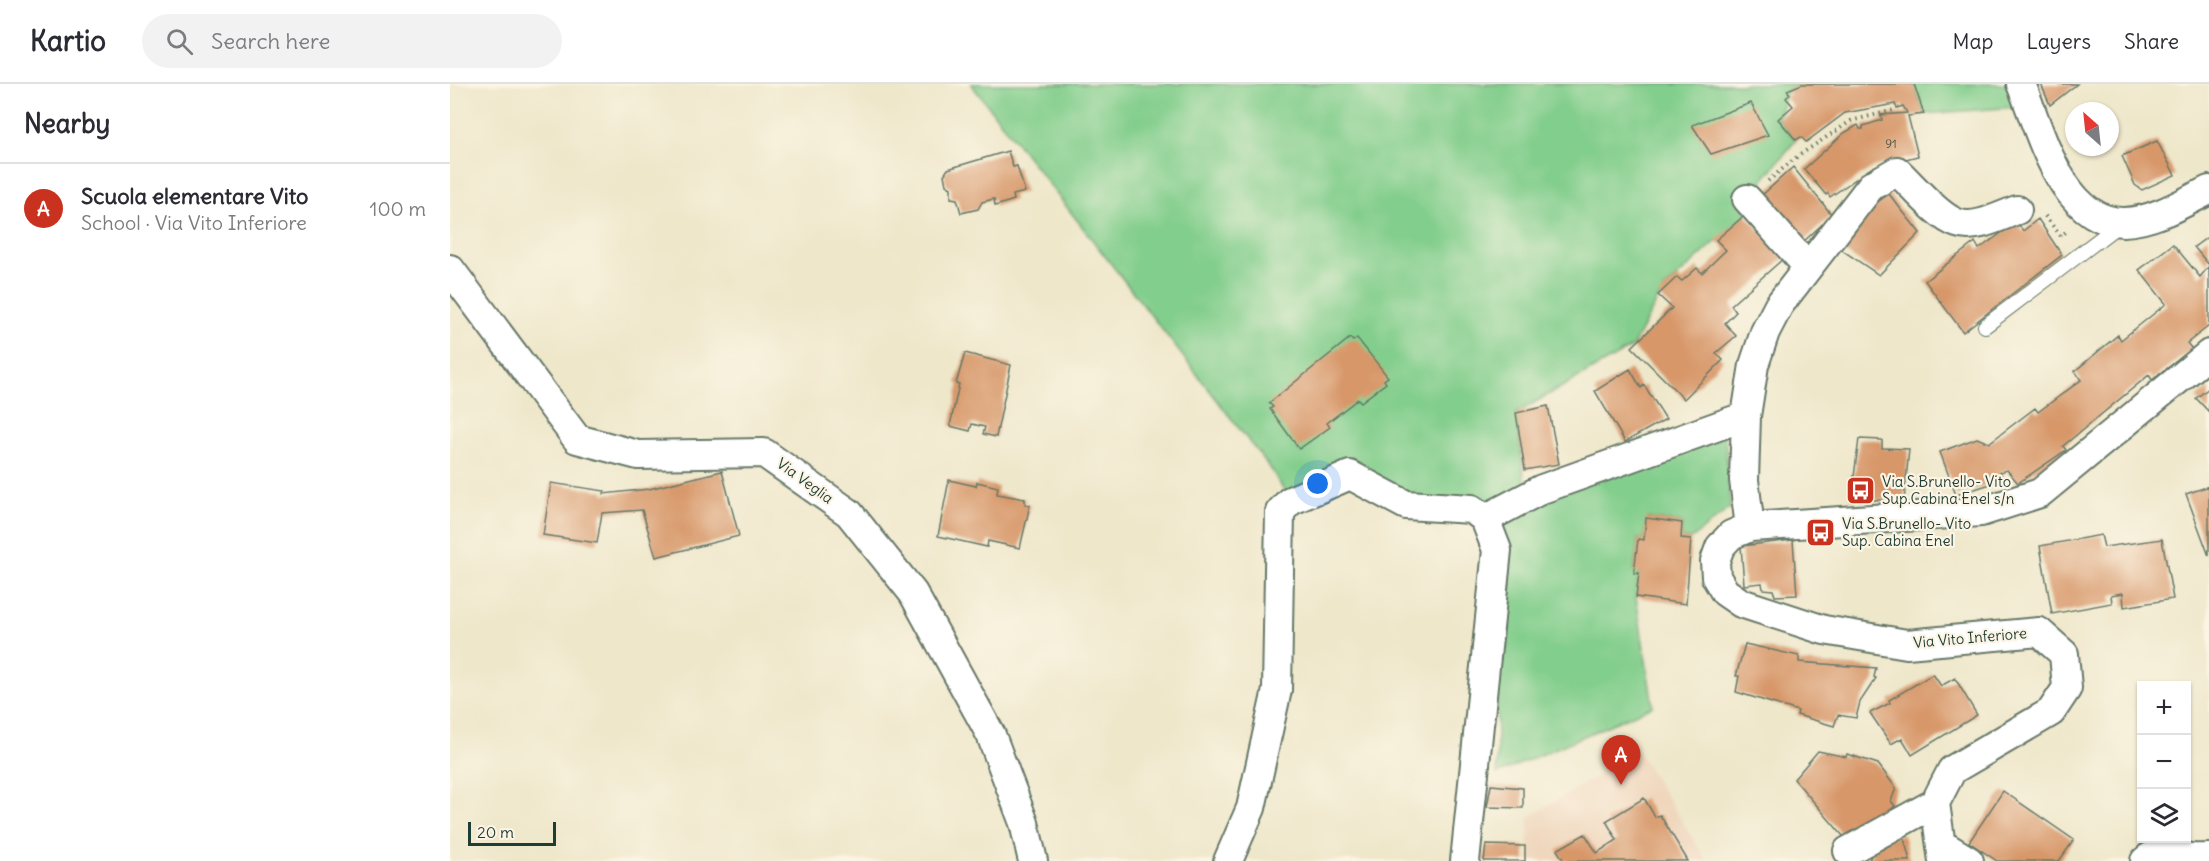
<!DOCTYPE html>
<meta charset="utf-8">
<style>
body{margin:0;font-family:Delius,sans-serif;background:#f2f2f3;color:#2b2b33}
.controls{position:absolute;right:18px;bottom:18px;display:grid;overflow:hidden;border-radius:0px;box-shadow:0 2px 4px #0004}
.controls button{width:54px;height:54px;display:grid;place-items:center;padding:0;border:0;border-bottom:2px solid #e1e1e2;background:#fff;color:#2b2b33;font:30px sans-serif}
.compass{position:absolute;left:1615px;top:18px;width:54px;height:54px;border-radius:50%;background:#fff;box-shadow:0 2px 4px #0004;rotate:333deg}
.scale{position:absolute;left:18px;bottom:15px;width:88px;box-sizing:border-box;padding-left:6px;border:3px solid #1f3d34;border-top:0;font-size:16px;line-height:21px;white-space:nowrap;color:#1f3d34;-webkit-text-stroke:4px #fcf5e5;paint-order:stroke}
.you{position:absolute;left:868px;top:400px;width:21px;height:21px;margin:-15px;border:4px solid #fff;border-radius:50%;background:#1a73e8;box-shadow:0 0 0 9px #1a73e833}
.badge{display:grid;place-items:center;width:39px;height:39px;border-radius:50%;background:#c8321e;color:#fff;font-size:20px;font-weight:700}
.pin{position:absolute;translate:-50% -50px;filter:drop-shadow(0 2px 3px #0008)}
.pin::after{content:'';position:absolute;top:32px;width:21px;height:18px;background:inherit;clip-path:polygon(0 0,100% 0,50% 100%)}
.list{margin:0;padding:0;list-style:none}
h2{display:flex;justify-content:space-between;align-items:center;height:78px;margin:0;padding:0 24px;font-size:26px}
h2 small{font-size:20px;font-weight:400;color:#7c7c81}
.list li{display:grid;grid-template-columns:39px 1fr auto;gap:18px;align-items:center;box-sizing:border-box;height:90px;padding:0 24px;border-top:2px solid #e1e1e2}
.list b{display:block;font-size:22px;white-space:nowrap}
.list p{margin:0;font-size:20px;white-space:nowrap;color:#7c7c81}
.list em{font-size:20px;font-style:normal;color:#7c7c81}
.icon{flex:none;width:33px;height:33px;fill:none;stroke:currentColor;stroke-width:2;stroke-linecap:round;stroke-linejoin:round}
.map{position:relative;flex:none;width:1759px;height:777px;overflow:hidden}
header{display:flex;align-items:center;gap:36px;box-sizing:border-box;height:84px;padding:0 30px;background:#fff;border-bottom:2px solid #e1e1e2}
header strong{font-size:28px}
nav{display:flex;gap:33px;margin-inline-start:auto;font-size:21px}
.search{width:420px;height:54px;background:#f2f2f3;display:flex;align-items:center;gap:15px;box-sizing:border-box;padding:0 21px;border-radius:33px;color:#7c7c81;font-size:22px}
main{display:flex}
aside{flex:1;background:#fff}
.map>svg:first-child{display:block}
</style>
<header>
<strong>Kartio</strong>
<div class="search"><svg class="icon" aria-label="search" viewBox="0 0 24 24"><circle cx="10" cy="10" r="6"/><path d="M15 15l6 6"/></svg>Search here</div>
<nav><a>Map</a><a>Layers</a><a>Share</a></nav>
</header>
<main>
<aside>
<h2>Nearby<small></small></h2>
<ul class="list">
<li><span class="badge">A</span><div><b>Scuola elementare Vito</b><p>School · Via Vito Inferiore</p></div><em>100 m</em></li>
</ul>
</aside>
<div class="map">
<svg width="1759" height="777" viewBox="0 0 1759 777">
<rect width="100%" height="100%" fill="#fcf5e5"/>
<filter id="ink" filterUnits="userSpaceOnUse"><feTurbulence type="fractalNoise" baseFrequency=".0167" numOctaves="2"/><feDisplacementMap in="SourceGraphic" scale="12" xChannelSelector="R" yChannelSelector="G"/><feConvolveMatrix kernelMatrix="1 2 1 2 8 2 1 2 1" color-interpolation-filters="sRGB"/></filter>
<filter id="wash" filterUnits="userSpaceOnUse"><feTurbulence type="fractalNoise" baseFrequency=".008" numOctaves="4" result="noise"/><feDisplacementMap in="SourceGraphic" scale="24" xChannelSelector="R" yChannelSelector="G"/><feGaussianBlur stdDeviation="1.35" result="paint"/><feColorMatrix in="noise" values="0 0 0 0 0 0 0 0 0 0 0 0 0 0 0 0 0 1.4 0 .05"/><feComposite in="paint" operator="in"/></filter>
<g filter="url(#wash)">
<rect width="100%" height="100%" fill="#eee7ca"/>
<path fill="#efd6bc" d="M1188,668l69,109h-179l1,-44z"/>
<path fill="#82ce8c" stroke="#508660" stroke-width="1.5" d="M521,0h832l-16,6 -9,29 18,21 -49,59 -1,15 -83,76 -31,57 -116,66 9,72 199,-65 6,88 -39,31 -10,-1 1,-15 -35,-5 -3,22 -6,-1 -4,33 5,1 -3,24 17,109 -156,68v-224l-12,-31 -135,-44 -60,26 -17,-29z
M1464,0h93l10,23 -93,7z"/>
<g id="blocks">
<path fill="#d79769" d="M1352,0h112l10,30 -16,2 10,40 -45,11 -43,30 -2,-4 -2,2 -22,-26 40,-36 14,-8 2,4h3v-3l19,-6 -1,-5 26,-2 -4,-7 -6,2 -2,-4 -50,9 -39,29 -5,-5 -5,3 -18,-21 15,-13 -7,-8 4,-4 -3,-4z
M1591,0h36l-27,21z
M1301,19l17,32 -57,19 -19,-29z
M1707,57l18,34 -33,15 -7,-5 -13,-29z
M558,67l5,16 4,-1 8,26 -12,3 1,5 -19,6 -1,-7 -12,3 -4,7 -17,4 -4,-14 -6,-1v-10l-5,-3 -2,-10 4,-6z
M1343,83l39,48 -31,29 -42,-46z
M1439,110l31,39 -41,42 -43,-29 33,-38z
M1296,130l38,44 -53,47 5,7 -11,11 11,13 -20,17 7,7 -39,39 -52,-52 40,-39 -14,-13 19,-18 5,4 15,-13 5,5 24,-23 -10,-10z
M1588,135l24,36 -99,77 -38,-51 50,-39 4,7 38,-27 6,9z
M1759,152v29l-15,-18z
M1723,160l27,33 9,-11v60l-22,17 5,6 -40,31 -3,-5 -86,71 3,4 -48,33 -11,-13 -7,2 3,8 -47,15 -16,-43 37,-14 12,5 46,-35 3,4 43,-32 -6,-9 43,-36 3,5 45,-36 -27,-34z
M900,254l3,3 4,-3 31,39 -4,3 2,3 -25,19 -3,-3 -31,24 3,4 -31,22 -29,-40 3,-2 -4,-4z
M515,269l46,12 -15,72 -13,-3 2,-7 -13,-3 -2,7 -20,-5 9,-42h-3z
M1180,285l11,19 3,-3 22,34 -41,23 -30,-51z
M1759,304v24l-13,-14z
M1098,322l11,58 -34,6 -9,-57z
M1409,355l23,1v8l27,1 -5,52 -53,-2z
M272,387l17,65 -83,21 -14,-47 -40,3 -5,30 -54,-8 8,-52 54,8 -1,3 45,-5z
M499,396l27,6 1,-4 21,5 -1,7 28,5v5l5,1 -10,43 -32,-7 -1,6 -49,-11z
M1759,402v70l-23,-62z
M1196,434l36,5 -1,15 10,1 -5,65 -50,-7 3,-24h-5l4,-34 6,1z
M1651,451l3,12 58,-8 11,60 -49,8 -1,-14 -12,2 1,8 -60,11 -12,-68z
M1343,456l4,55 -22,1 -2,-6 -10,-1 -1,-6 -18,2 -3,-39z
M1295,560l54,12v6l77,6 -2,9 2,1 -16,24 -4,16 -18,-3 -4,11 -37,-11 1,-4 -62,-19 3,-16h-3z
M1483,590l8,12 14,-8 22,37 -65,40 -10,-17 -11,6 -21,-31 20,-10 -1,-3z
M1368,667l28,6 1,-3 31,10 18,24 -5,13 4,5 -45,38 -56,-65z
M1041,701l32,3v20l-36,-1z
M1553,707l71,49 -15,21h-62l-28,-19z
M1194,714l11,19 5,-2 28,46h-124l-7,-11 28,-16 12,19 20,-13 -11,-19z
M1453,750l7,27h-41l7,-19z
M1036,761l39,1v15h-41z"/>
</g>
</g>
<g filter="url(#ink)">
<use href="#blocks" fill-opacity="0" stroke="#677868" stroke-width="1.5"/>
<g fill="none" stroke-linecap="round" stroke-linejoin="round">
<defs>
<path id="lane" d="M1535,242l136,-103"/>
<path id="street" d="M1571,0c19,46 41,139 103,138 30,-1 59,-19 85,-32
M1297,115l61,68
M0,185l127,170 61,16 126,-2 85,60 64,80 78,142 33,88 9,38
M1035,435l57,-30 204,-73
M1300,443l-6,-47 2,-64 8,-51 11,-33 14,-27 92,-119 26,-15c15,14 41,46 60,52 18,7 43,-7 60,-13
M1491,760l28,17
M1398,767l87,-48
M778,777l23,-53 26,-118 3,-178 10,-11 60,-26 56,30 66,4 13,10 12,31 -32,311
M1493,777l-8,-58 17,-33 99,-58 16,-24 -3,-34 -25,-22 -132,12 -83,-14 -83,-27 -16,-11 -9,-15 -1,-16 5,-14 11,-12 19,-8 231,-15 59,-19 169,-139
M1695,777c13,-13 24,-8 40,-4 7,2 16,1 24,1"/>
</defs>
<use href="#lane" stroke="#677868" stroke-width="16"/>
<use href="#street" stroke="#677868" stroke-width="32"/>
<path stroke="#677868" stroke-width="4" stroke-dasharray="1.5 4.5" stroke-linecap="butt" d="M1318,97l30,-25 53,-35 43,-11
M1595,132l16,20 7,-6"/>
<use href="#lane" stroke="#fff" stroke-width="14"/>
<use href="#street" stroke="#fff" stroke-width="28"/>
</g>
</g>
<defs>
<symbol id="bus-square" viewBox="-11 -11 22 22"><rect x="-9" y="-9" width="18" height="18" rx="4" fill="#c8321e" stroke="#fcf5e5"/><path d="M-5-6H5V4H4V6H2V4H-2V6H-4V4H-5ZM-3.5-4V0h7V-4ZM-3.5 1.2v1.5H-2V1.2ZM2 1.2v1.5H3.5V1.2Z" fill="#fff"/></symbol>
</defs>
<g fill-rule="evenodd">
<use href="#bus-square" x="1394" y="390" width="33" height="33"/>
<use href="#bus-square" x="1354" y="432" width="33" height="33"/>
</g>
<g text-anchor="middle" stroke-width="4.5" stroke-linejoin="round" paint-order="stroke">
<g font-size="12" fill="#4d5441">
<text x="1441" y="64">91</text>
</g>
<g font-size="15" fill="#1f3d34" stroke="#fcf5e5">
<text transform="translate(355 397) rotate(36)" y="5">Via Veglia</text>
<text transform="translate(1520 554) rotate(-5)" y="5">Via Vito Inferiore</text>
</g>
<g font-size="15" fill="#1f3d34" stroke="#fcf5e5" text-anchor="start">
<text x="1432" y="403">Via S.Brunello- Vito<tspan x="1432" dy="17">Sup.Cabina Enel s/n</tspan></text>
<text x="1392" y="445">Via S.Brunello- Vito<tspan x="1392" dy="17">Sup. Cabina Enel</tspan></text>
</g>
</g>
</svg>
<div class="controls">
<button>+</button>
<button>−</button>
<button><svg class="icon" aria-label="layers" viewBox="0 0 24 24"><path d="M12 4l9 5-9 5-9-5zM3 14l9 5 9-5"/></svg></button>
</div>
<svg class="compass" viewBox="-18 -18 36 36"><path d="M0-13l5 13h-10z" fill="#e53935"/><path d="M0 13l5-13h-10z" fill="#7c7c81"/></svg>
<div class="scale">20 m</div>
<div class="you"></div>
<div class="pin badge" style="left:1171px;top:701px">A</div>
</div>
</main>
